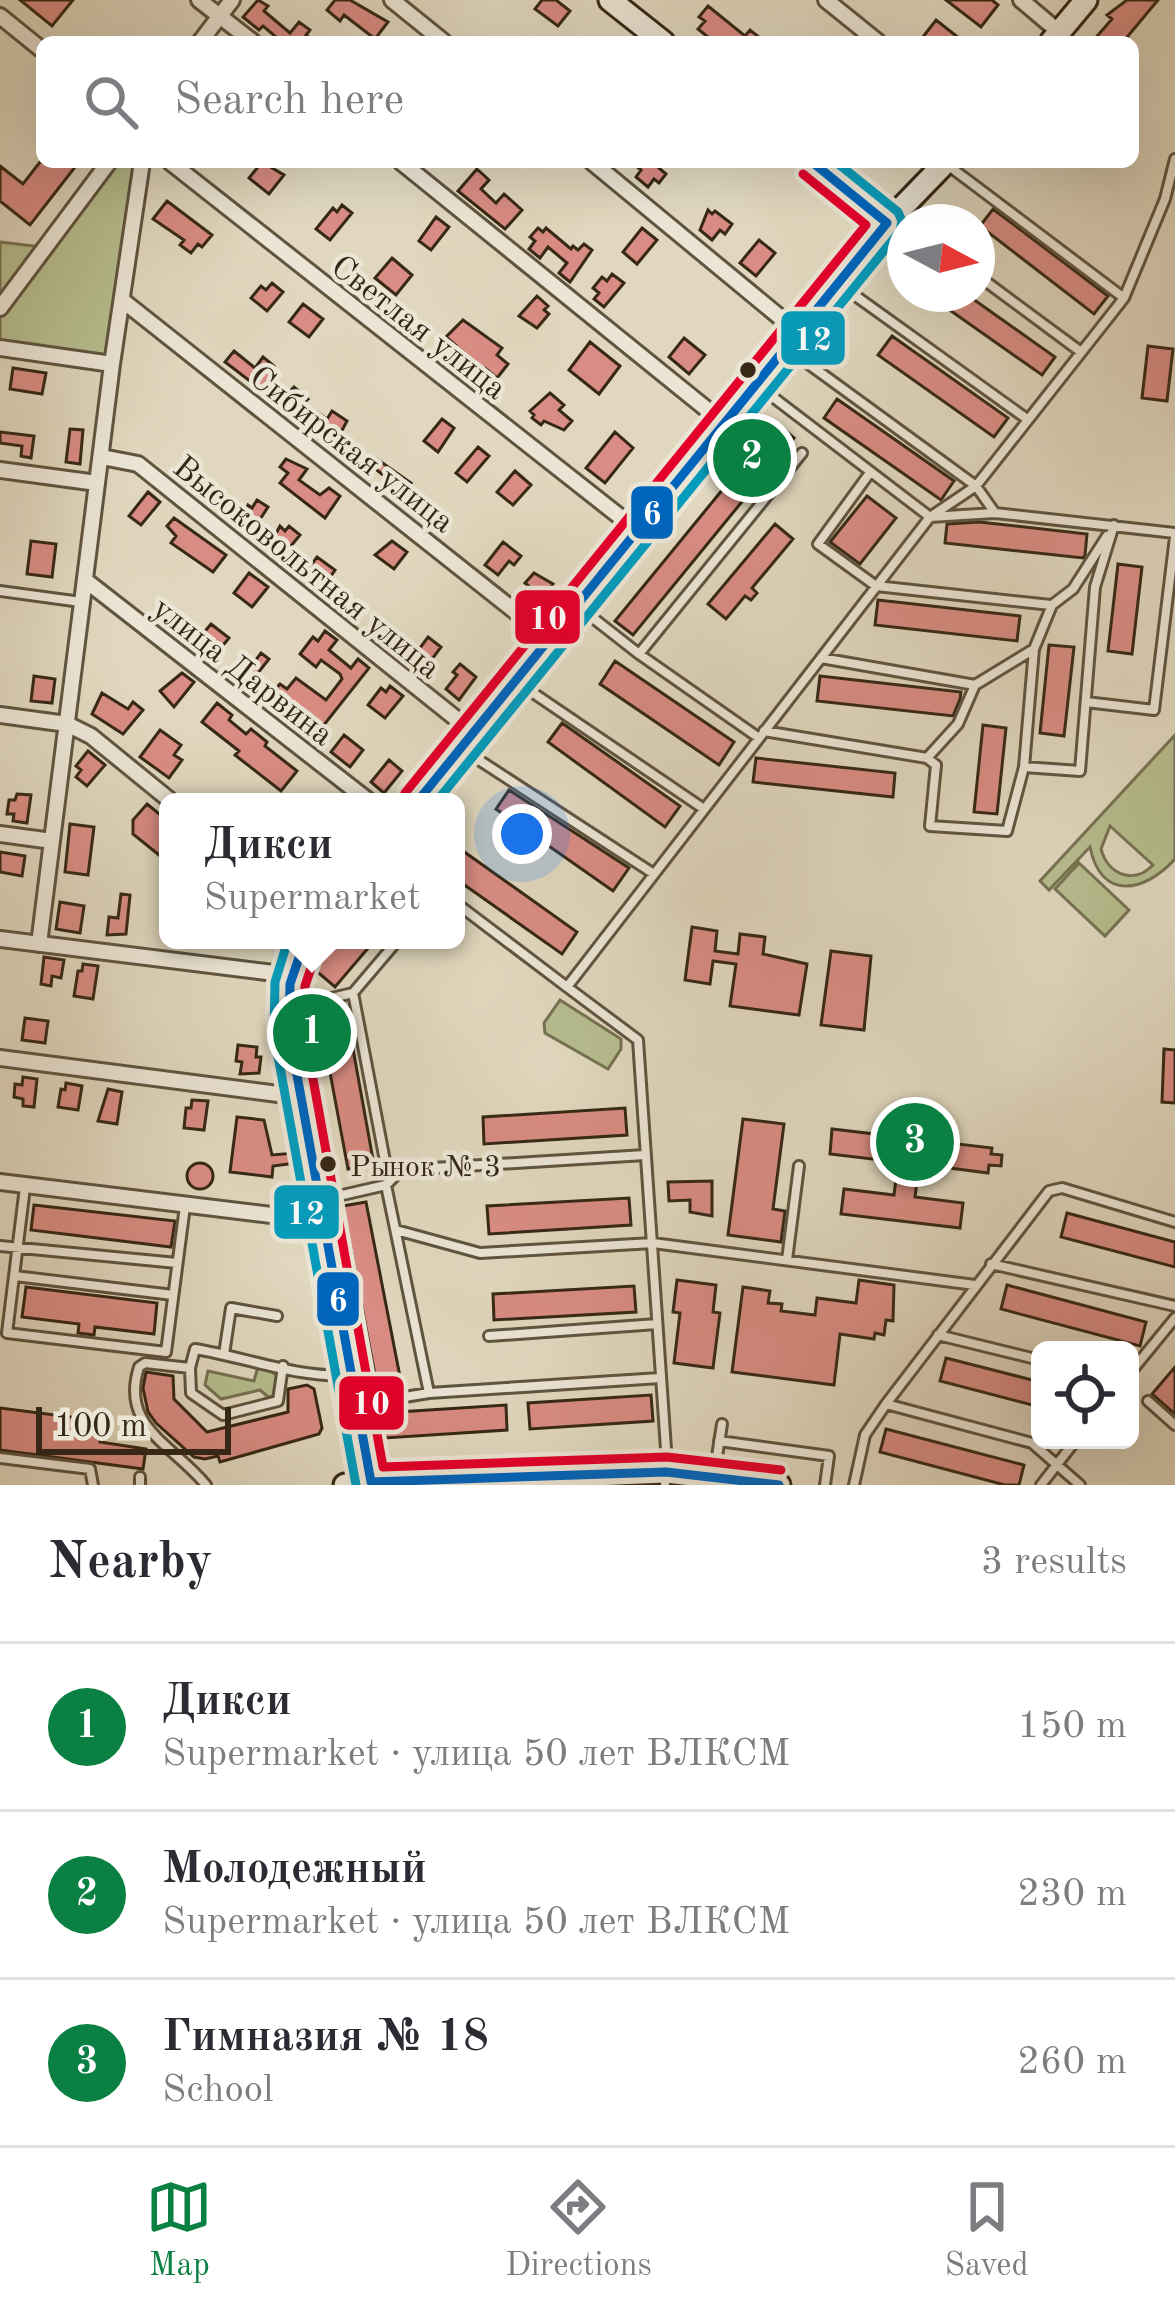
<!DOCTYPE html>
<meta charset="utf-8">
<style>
body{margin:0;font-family:"Old Standard TT",serif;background:#f2f2f3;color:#2b2b33}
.controls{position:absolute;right:36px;bottom:36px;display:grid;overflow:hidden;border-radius:18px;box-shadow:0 12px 48px #0002}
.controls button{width:108px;height:108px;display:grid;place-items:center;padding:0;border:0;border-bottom:3px solid #e1e1e2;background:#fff;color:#2b2b33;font:60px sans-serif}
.compass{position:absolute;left:887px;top:204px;width:108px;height:108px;border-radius:50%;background:#fff;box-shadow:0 12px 48px #0002;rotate:97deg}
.scale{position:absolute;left:36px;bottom:30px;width:195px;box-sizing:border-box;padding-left:12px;border:6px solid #362815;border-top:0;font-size:33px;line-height:42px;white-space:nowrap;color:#362815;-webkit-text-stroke:9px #ebe5d5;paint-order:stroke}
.you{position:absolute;left:522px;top:834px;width:42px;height:42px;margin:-30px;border:9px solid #fff;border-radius:50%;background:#1a73e8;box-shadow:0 0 0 18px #1a73e833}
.badge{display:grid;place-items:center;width:78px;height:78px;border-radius:50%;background:#0b8043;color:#fff;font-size:39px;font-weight:700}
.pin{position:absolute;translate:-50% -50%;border:6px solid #fff;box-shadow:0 3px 12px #0006}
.popup{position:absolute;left:159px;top:793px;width:306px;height:156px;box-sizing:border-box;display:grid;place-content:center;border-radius:18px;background:#fff;filter:drop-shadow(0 3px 9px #0005);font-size:39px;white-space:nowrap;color:#7c7c81}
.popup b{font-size:45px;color:#2b2b33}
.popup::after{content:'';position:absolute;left:50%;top:100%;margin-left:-24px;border:24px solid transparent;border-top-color:#fff}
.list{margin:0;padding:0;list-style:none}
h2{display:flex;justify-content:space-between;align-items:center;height:156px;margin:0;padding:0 48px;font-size:51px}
h2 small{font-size:39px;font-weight:400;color:#7c7c81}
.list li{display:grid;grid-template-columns:78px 1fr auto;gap:36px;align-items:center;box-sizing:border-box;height:168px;padding:0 48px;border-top:3px solid #e1e1e2}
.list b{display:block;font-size:45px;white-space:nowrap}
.list p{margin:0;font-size:39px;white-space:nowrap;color:#7c7c81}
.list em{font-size:39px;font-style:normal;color:#7c7c81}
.icon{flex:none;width:66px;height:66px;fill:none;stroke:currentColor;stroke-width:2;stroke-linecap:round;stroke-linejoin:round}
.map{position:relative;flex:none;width:1175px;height:1485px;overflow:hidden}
.search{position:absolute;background:#fff;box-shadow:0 12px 48px #0002;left:36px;right:36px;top:36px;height:132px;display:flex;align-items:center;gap:30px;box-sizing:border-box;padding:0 42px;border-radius:18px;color:#7c7c81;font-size:45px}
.sheet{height:660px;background:#fff}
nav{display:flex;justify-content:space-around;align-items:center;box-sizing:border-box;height:168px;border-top:3px solid #e1e1e2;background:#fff;font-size:33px;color:#7c7c81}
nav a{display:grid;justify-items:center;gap:6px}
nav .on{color:#0b8043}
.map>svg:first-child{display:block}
</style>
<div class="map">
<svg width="1175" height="1485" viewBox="0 0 1175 1485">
<rect width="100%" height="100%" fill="#e0d7be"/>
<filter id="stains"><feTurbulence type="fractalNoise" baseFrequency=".00167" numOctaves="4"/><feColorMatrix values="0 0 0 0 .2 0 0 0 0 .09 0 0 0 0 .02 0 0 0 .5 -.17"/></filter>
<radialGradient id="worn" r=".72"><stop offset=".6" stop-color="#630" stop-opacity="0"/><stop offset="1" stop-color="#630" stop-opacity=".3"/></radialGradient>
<path fill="#b6bd8f" stroke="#767252" stroke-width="3" fill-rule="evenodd" d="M116,162h21l-29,196 -104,-15 -4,-3v-22l7,-11z
M0,242l41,5 -41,51z
M1175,735v124c-31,34 -74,42 -85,-12l-41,43 -9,-9zM1110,826l43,39c-19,20 -45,10 -52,-16z
M1079,863l50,47 -24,26 -50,-47z
M560,1000l61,39v10l-13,20 -63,-36 -1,-10z
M263,1367l14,8 -4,21 -5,1 -8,-7 -39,9 -16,-14 3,-14 46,10 3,-11z"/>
<path fill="#d98c83" stroke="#362815" stroke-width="3" d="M20,0h53l-21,26z
M258,0l10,6 -4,5 26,22 9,-11 11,8 -4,5 9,7h-33l-19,-16 -4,4 -16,-13z
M335,0h15l38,22 -13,17 -31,-24 -4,6 -13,-11z
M542,0h14l14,11 -12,15 -23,-17z
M946,0h46l6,5 -17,22z
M1127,0h31l-35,42h-31l20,-23 -5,-4z
M708,6l37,30 5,-6 15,12h-51l-16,-13 7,-8 -6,-4z
M936,20l28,22h-45z
M40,162h39l-49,63 -30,-24v-35l23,18z
M262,162l22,13 -15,19 -20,-16z
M631,162h21l14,12 -7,9 -5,-4 -6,8 -12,-10 5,-7z
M477,169l12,11 -8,9 15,14 8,-9 18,16 -17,19 -47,-38z
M167,201l45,34 -10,12 -4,-3 -7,9 -11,-8 4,-5 -31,-21z
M342,205l10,8 -22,27 -14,-11 17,-21 4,4z
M993,209l115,87 -14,18 -114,-88z
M708,210l4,4 3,-3 17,13 -7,10 -5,-4 -8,10 -12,-10z
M436,217l13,10 -18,23 -12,-9z
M538,228l5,4 3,-4 25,21 2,-3 5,4 6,-6 8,6 -22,32 -11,-9 8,-10 -19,-16 -8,11 -11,-9 6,-8 -5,-4z
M642,228l15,12 -20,24 -14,-12z
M759,240l16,13 -19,23 -16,-13z
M392,258l20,17 -16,20 -21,-17z
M612,274l12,9 -20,24 -10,-8 5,-6 -6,-5 9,-11 5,4z
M272,283l11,9 -16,19 -16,-13 10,-12 5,4z
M927,294h39l89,63 -13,18z
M537,296l11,10 -4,4 5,4 -12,14 -18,-12z
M303,304l20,15 -14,18 -20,-15z
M463,320l39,28 -5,7 11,9 -11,14 -12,-10 -6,7 -11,-8 5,-7 -27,-23z
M892,336l116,82 -14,19 -116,-82z
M684,338l21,17 -16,19 -20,-17z
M590,342l30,24 -21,28 -30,-24z
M1148,346l25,3 -6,52 -25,-3z
M234,351l21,17 8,-11 11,9 -3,4 4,4 -4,5 17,14 6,-6 14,12 -16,14 -67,-51z
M13,368l33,5 -4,21 -32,-5z
M550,393l14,12 -5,5 13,11 -8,9 -20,-9 -3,4 -9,-7 2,-3 -4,-4z
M837,399l117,82 -13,19 -117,-82z
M332,411l15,10 -9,17 -6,-5 -5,8 -20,-14 10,-15 10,7z
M442,419l12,9 -16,24 -14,-11z
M777,423l17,15 -161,197 -18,-14z
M70,429l13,1 -3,34 -14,-2z
M0,432l34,4 -3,22 -10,-2 1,-10 -22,-3z
M615,432l18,16 -28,35 -19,-15z
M478,447l11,9 -22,26 -11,-9z
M374,457l37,26 -11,14 -17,-13 4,-6 -18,-14z
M286,459l21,10 -8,11 21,15 9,-7 11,8 -15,22 -45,-35 8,-10 -8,-6z
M515,471l16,14 -18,20 -16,-13z
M148,492l12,10 -19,23 -12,-9z
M867,496l29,22 -36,46 -30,-22z
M257,500l11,7 -17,26 -11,-8 8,-20 4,3z
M174,518l52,37 -13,17 -42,-29 5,-7 -9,-10z
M979,522l108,12 -2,21 -2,3 -138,-15 2,-19z
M775,524l18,15 -41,49 5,5 -6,7 -6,-4 -19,23 -18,-15z
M280,526l5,5 4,-5 11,9 -19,23 -13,-10z
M31,541l25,3 -4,33 -25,-3z
M392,541l15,11 -13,17 -19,-14z
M503,542l18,14 -7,9 -5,-4 -11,14 -13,-10z
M317,557l18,13 -16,23 -13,-10 6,-8 -5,-4z
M1118,564l24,3 -10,87 -24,-3z
M249,573l19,14 -16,20 -18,-14z
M534,573l19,11 -19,22 -11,-9 8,-9 -6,-5z
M878,600l142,16 -3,25 -142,-16z
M211,624l18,14 -14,17 -12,-10 3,-4 -5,-5z
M325,631l12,9 -8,10 22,18 7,-9 11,9 -49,62 -32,-26 -6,7 -11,-8 5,-6 -5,-3 9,-10 7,5 9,-11 30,22 16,-21 -2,-5 -19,-14 -5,7 -16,-13 13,-17 5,4z
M428,637l13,10 -17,23 -13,-10z
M1049,645l25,2 -10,89 -24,-3z
M261,653l8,6 -19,24 -12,-9 5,-5 -4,-3 9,-10 7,5z
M615,661l119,81 -15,23 -119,-81z
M460,664l16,13 -17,23 -13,-11 11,-14 -4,-3z
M182,673l12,9 -20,25 -14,-16z
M34,676l21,3 -3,24 -21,-2z
M820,676l141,16 -1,7 -7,17 -136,-15z
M390,686l13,10 -18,22 -17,-13 13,-17 5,4z
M102,693l26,16 5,-7 10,8 -20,24 -31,-20z
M217,703l15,12 -3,5 17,14 5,-5 16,13 -2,4 32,25 -16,20 -46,-36 4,-4 -37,-29z
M562,723l118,83 -15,21 -117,-85z
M983,725l23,3 -9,86 -23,-2z
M160,730l21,15 -7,10 8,5 -13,18 -29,-21z
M344,735l19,15 -13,17 -19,-15z
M88,751l17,14 -18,21 -11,-9 5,-7 -5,-4z
M756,758l139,15 -2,24 -140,-15z
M389,760l13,11 -18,22 -13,-11z
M509,790l120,78 -16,23 -117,-82z
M17,794l14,1 -4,28 -14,-2 1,-7h-7l2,-14h6z
M147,804l21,17v32l-4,6 -31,-25v-14z
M70,824l24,3 -6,48 -23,-3z
M456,846l121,86 -15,22 -106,-75z
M0,852l25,4 -3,20 -22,-4z
M121,894l9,1 -4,39 -19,1 2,-18 9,1z
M60,902l24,4 -4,27 -24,-4z
M692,927l25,4 -2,20 23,3 2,-20 25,3 -2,17 44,10 -8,51 -69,-9 6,-42 -23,-3 -3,23 -25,-4z
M338,940h37l-40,47 -21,-18z
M831,951l40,5 -7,74 -43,-5z
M44,957l20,3 -3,18 -9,-2 -1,10 -10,-2z
M83,964l15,2 -5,33 -19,-3 4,-25h4z
M345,1005l29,160 -26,4 -22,-118 -15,3 -8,-40z
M25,1018l23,3 -3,22 -23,-3z
M238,1045l19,2 -1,10h5l-2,16 -19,1 2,-12 -6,-1z
M1164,1049l11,1v53l-13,-1z
M23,1077l14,2 -3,28 -11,-1v-7l-9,-2 1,-13 7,1z
M66,1083l16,3 -4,24 -20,-3 3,-18 4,1z
M108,1089l14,3 -5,32 -19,-3z
M192,1100l16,1 -4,29 -20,-2 2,-20h5z
M625,1108l2,27 -143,9 -1,-27z
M237,1117l27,3 8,35 23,-2 1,10 -23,3 -1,11 -42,-5z
M903,1118l21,3 -1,19 69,8 -1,6 11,1 -1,11 -12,-1 -1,8 -69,-9 -4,33 48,6 -3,25 -119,-14 3,-25 50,6 4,-33 -68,-8 2,-25 69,8z
M743,1119l41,5 -11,85 12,2 -4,31 -53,-7z
M187 1176a13 13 0 1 1 26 0a13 13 0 1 1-26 0Z
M712,1181v35l-22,-4v-12l-21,1 -1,-19z
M629,1198l2,27 -142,9 -2,-28z
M366,1202l36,185 -24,4 -35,-185z
M34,1205l141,16 -4,26 -140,-17z
M1067,1213l108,29v25l-114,-30z
M677,1280l39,5 -3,27 7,1 -7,55 -39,-5 6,-50 -7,-1z
M859,1280l35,5 -1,36 -7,-1 -2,15 -9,-2 -1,6 -34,-5 -6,51 -102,-13 11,-85 27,4 -2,12 14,1 -1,7 34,4 2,-17 39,5z
M1007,1285l139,37 -6,24 -139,-37z
M634,1286l2,26 -142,8 -1,-26z
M26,1287l131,16 -3,31 -59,-7 -1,8 -16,-2 1,-9 -57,-7z
M946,1358l94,24v25l-100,-26z
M1175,1367v47l-23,-20z
M146,1372l27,4 1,23 33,33 81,-20v-23l19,-4 7,4 8,39 -3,6 -99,28 -2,-6 -13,3 -11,-2 -38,-34 -8,-11 -5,-24z
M651,1395l2,26 -123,8 -2,-26z
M506,1405l1,25 -122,8 -2,-25z
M0,1408l102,13 -2,21 46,7 -3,20 -143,-19z
M886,1429l138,36 -5,20h-14l-125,-33z"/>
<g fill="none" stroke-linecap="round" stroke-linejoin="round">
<defs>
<path id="lane" d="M889,224l16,9
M977,275l104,77
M839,284l188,135
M1124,298l41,-99 10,-40
M757,385l173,132 65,-4 -19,-27 -188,-137
M869,474l-51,70 58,42 175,19
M995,513l180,20
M0,591l81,11
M579,607l60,47 163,-201
M639,654l120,84
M821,658l154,27
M517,682l187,127
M1086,702l68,8 21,-173
M764,731l163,27 31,-34 17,-39 59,-36 18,-44 21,-16 34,-53
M462,749l192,125
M927,758l9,7 -6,61 77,5 17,-64 56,4 15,-184 19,-62
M1024,767l10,-118
M456,903l111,84 363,-470 46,-31 148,-188 -179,-135
M567,987l71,53 28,409 -1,36
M353,993l36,189
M293,1007l60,-14 45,-53
M25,1187l-18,146 159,19 19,-146
M325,1199l61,-14 15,-15 244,-15
M396,1230l84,23 173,-10 322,42
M0,1246l177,17
M787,1260l12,-94
M991,1264l184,42
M15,1276l158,19
M938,1335l102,25
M489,1336l168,-12
M224,1354l7,-46 46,8
M283,1366l-5,35 -55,14 -32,-22 -1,-25 5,-19c50,8 105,30 155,26
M190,1368l-45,-5 -6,4c-19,60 33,77 67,118
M1130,1373l45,-55
M429,1393l231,-15
M1148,1401l27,24
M362,1404l67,-11 -43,-208
M886,1404l146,39 48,42
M719,1441l110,15 -4,29
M0,1458l90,11 3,16
M714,1476l8,-52
M140,1485v-8
M854,1485l11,-50 21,-31 163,-213 13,-3 113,34
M1041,1485l35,-45"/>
<path id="street" d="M199,0l54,42
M392,0l52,42
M826,0l52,42
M1021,0l38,32
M0,16l42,34
M200,42l32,-42
M170,162l468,369
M401,162l324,262
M592,162l207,171
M122,300l428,339
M0,308l109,-146
M0,348l112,16
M102,457l36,7 336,269
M0,470l97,13
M85,580l285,222
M0,715l67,9 24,12 81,66
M0,834l52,7
M0,939l290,36
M39,944l73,-580 30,-202
M0,1058l301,39
M0,1182l304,37 19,-4"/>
<path id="secondary" d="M610,0l53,42
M1051,42l35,-42
M812,162l75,61
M417,802l470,-579 59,-61
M305,940c-16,30 -19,57 -16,91l82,451
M345,1485l321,-13 113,13"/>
</defs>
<use href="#lane" stroke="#60543f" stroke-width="14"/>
<use href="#street" stroke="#60543f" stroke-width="20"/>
<use href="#secondary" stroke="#362815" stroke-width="27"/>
<use href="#lane" stroke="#ebe5d5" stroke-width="8"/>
<use href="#street" stroke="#ebe5d5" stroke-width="14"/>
<use href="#secondary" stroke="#ebe5d5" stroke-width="21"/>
<defs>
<path id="bus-1" d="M812,162l75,61
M417,802l470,-579
M305,940l-15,44 -1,47 82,451
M371,1482l295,-10 113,13"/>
<path id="bus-2" d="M436,802l464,-571 2,-10 -4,-9 -62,-50
M288,940l-13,42 -1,52 82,451"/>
<path id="bus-3" d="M405,793l461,-568 -63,-51
M318,947l-13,39 -1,43 79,438 284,-10 114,13"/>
</defs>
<use href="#bus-1" stroke="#ebe5d5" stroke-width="18"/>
<use href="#bus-2" stroke="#ebe5d5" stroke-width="18"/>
<use href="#bus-3" stroke="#ebe5d5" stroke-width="18"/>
<use href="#bus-1" stroke="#0065bd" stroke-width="9"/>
<use href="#bus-2" stroke="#059cbc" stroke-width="9"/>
<use href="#bus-3" stroke="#e4002b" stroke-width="9"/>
</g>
<g fill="#362815" stroke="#ebe5d5" stroke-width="4.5">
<circle cx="748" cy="370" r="10"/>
<circle cx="328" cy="1164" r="10"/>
</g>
<g text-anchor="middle" stroke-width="9" stroke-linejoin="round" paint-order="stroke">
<g font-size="30" fill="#362815" stroke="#ebe5d5" text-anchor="start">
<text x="350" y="1176">Рынок № 3</text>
</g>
<g font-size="33" fill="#362815" stroke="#ebe5d5">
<text transform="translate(420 326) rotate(38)" y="12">Светлая улица</text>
<text transform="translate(353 448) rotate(38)" y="12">Сибирская улица</text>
<text transform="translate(308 566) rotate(39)" y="12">Высоковольтная улица</text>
<text transform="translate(244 670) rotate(38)" y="12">улица Дарвина</text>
</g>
</g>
<g stroke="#ebe5d5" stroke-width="4.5">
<rect x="779" y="309" width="68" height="58" rx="12" fill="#059cbc"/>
<rect x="629" y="484" width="46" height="57" rx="12" fill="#0065bd"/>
<rect x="513" y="588" width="69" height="58" rx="12" fill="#e4002b"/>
<rect x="272" y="1183" width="69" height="58" rx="12" fill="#059cbc"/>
<rect x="315" y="1270" width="46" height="58" rx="12" fill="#0065bd"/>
<rect x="337" y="1374" width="69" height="58" rx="12" fill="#e4002b"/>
</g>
<g font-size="33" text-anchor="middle" font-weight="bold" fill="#fff">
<text x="813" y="350">12</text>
<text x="652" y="524">6</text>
<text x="548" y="629">10</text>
<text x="306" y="1224">12</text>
<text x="338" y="1311">6</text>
<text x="371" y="1414">10</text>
</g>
<rect width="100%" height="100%" filter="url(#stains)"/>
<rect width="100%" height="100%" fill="url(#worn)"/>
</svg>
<div class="controls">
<button><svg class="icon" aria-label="locate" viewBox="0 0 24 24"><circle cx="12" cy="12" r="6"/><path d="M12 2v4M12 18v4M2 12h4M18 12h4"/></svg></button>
</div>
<svg class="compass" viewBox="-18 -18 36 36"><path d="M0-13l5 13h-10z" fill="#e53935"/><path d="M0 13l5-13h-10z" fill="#7c7c81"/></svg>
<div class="scale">100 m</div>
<div class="you"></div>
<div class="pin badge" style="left:312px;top:1033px">1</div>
<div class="popup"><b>Дикси</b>Supermarket</div>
<div class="pin badge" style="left:752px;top:458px">2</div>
<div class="pin badge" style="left:915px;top:1142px">3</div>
<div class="search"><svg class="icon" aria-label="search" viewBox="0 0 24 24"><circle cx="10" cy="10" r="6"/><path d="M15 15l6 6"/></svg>Search here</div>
</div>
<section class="sheet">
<h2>Nearby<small>3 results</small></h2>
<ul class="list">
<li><span class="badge">1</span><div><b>Дикси</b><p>Supermarket · улица 50 лет ВЛКСМ</p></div><em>150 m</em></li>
<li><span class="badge">2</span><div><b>Молодежный</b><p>Supermarket · улица 50 лет ВЛКСМ</p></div><em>230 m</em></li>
<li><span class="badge">3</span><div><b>Гимназия № 18</b><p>School</p></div><em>260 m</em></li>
</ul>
</section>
<nav>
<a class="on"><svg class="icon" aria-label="map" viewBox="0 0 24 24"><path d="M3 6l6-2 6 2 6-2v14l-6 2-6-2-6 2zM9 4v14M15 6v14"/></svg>Map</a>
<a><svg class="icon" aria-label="directions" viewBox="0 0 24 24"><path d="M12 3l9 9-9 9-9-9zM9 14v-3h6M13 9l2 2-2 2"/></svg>Directions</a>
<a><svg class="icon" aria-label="saved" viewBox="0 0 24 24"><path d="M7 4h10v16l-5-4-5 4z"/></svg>Saved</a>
</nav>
